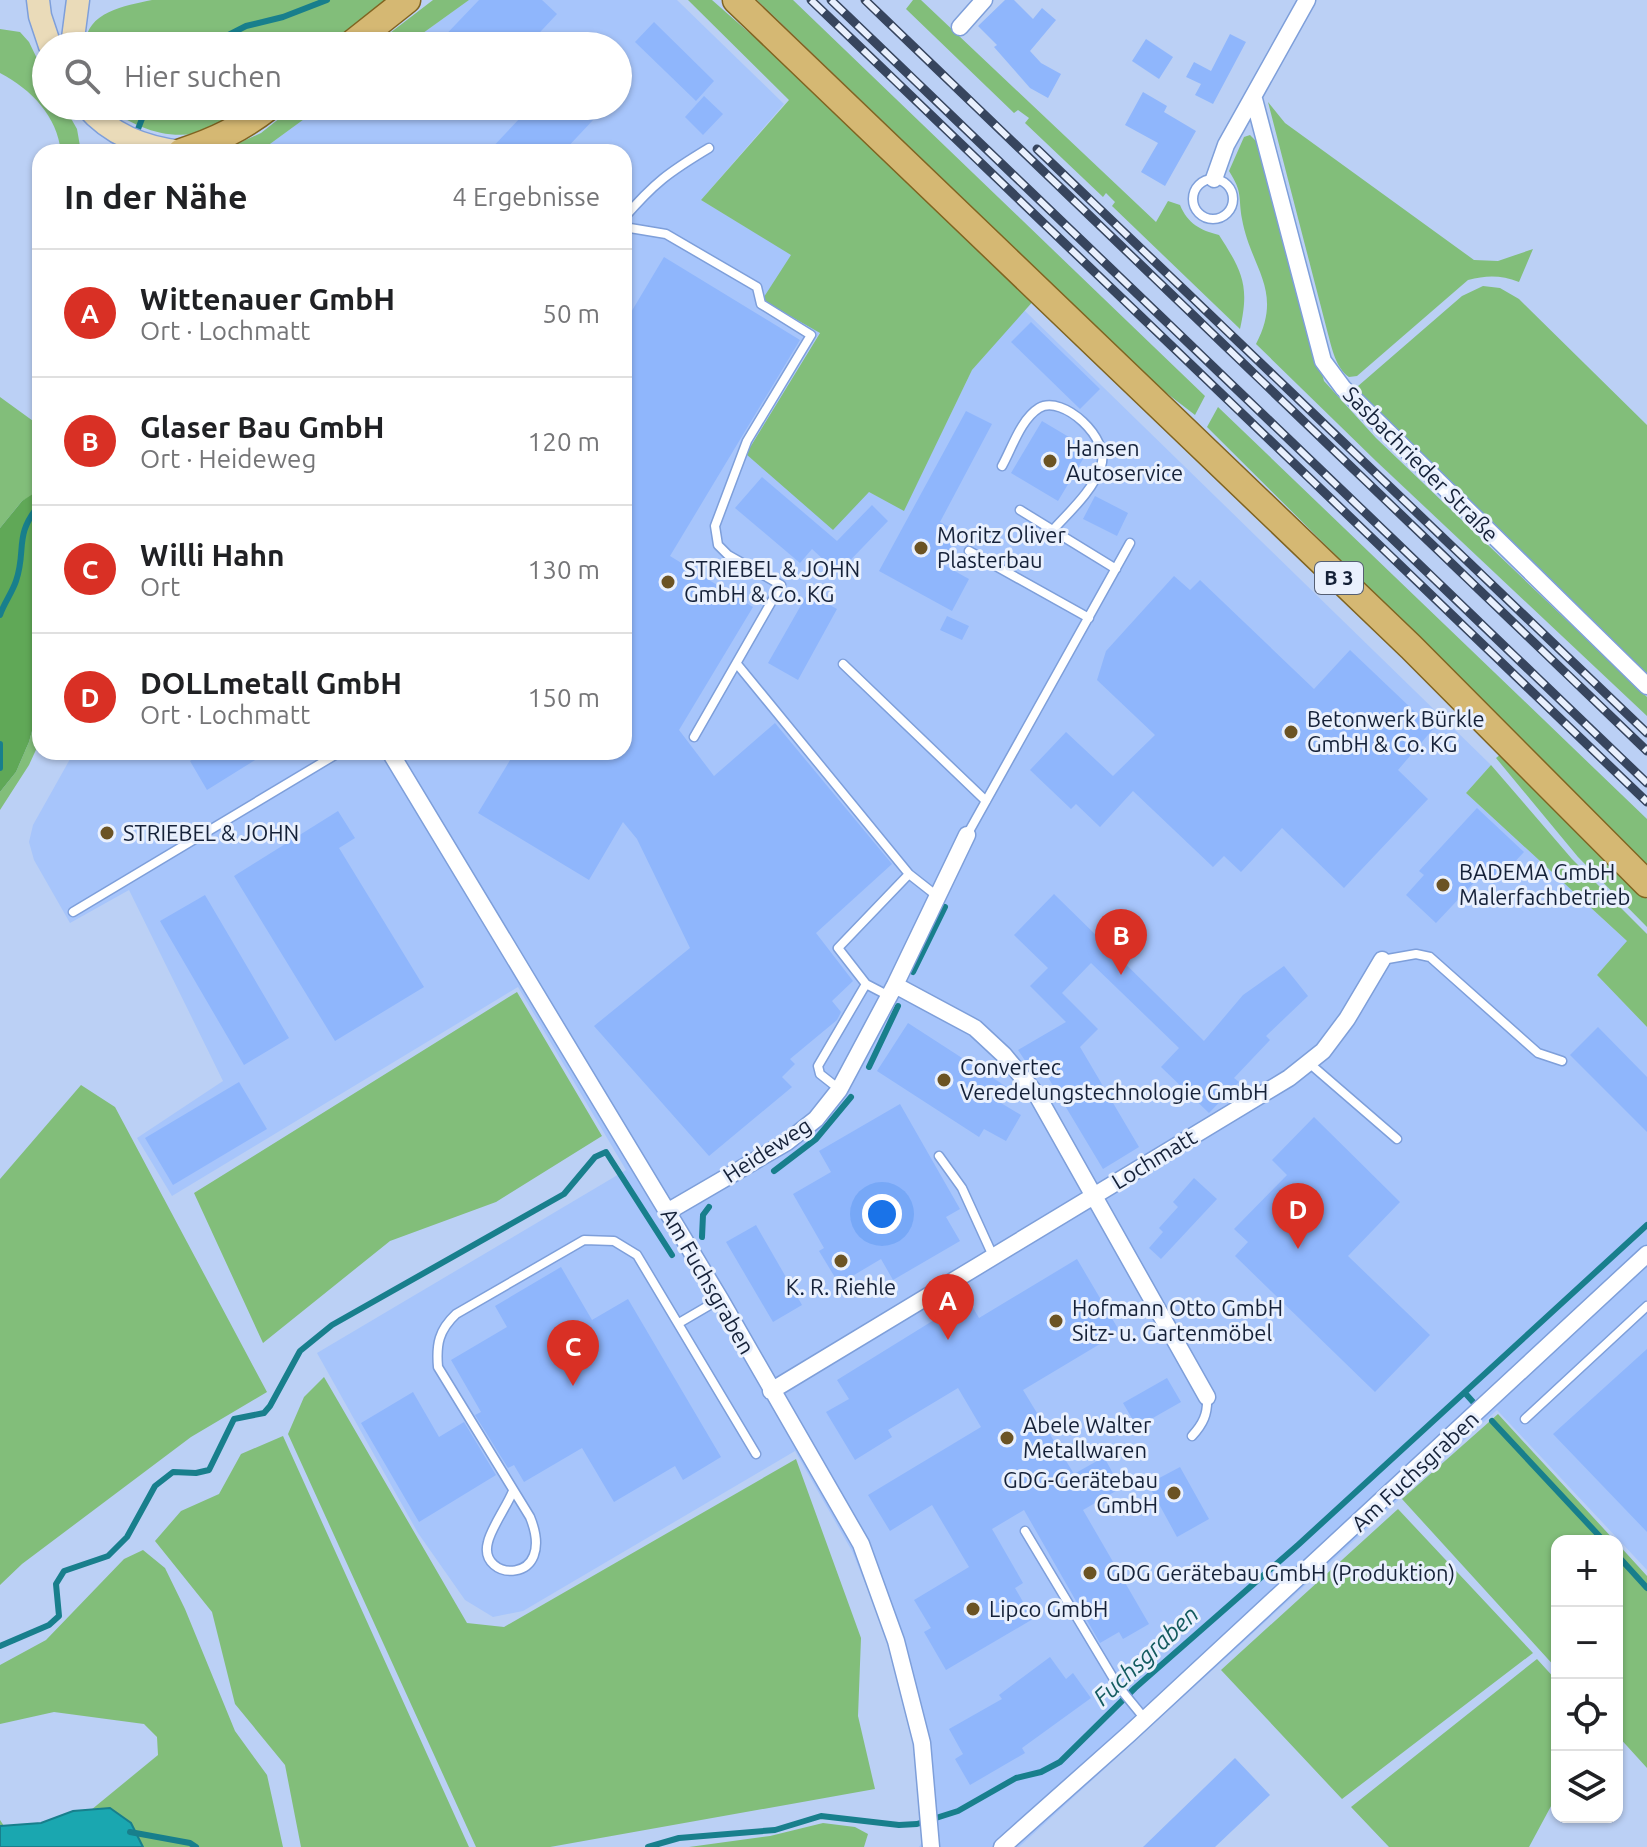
<!DOCTYPE html>
<html lang="de">
<meta charset="utf-8">
<style>
body{margin:0;font-family:Ubuntu,sans-serif;background:#f2f2f2;color:#202124}
.controls{position:absolute;right:24px;bottom:24px;display:grid;overflow:hidden;border-radius:16px;box-shadow:0 2px 6px #0004}
.controls button{width:72px;height:72px;display:grid;place-items:center;padding:0;border:0;border-bottom:2px solid #e0e0e0;background:#fff;color:#202124;font:40px sans-serif}
.you{position:absolute;left:882px;top:1214px;width:28px;height:28px;margin:-20px;border:6px solid #fff;border-radius:50%;background:#1a73e8;box-shadow:0 0 0 12px #1a73e833}
.badge{display:grid;place-items:center;width:52px;height:52px;border-radius:50%;background:#d93025;color:#fff;font-size:26px;font-weight:700}
.pin{position:absolute;translate:-50% -66px;filter:drop-shadow(0 2px 4px #0008)}
.pin::after{content:'';position:absolute;top:42px;width:28px;height:24px;background:inherit;clip-path:polygon(0 0,100% 0,50% 100%)}
.list{margin:0;padding:0;list-style:none}
h2{display:flex;justify-content:space-between;align-items:center;height:104px;margin:0;padding:0 32px;font-size:34px}
h2 small{font-size:26px;font-weight:400;color:#757577}
.list li{display:grid;grid-template-columns:52px 1fr auto;gap:24px;align-items:center;box-sizing:border-box;height:128px;padding:0 32px;border-top:2px solid #e0e0e0}
.list b{display:block;font-size:30px;white-space:nowrap}
.list p{margin:0;font-size:26px;white-space:nowrap;color:#757577}
.list em{font-size:26px;font-style:normal;color:#757577}
.icon{flex:none;width:44px;height:44px;fill:none;stroke:currentColor;stroke-width:2;stroke-linecap:round;stroke-linejoin:round}
.map{position:relative;flex:none;width:1647px;height:1847px;overflow:hidden}
.search{position:absolute;background:#fff;box-shadow:0 2px 6px #0004;left:32px;top:32px;width:600px;height:88px;display:flex;align-items:center;gap:20px;box-sizing:border-box;padding:0 28px;border-radius:44px;color:#757577;font-size:30px}
.panel{position:absolute;background:#fff;box-shadow:0 2px 6px #0004;left:32px;top:144px;width:600px;height:616px;border-radius:24px}
.map>svg:first-child{display:block}
</style>
<div class="map">
<svg width="1647" height="1847" viewBox="0 0 1647 1847">
<rect width="100%" height="100%" fill="#bbd0f5"/>
<path fill="#a7c5fb" d="M469,0h208l107,104 -83,96 91,55 28,77 -74,122 123,38 35,18 68,-140 52,-60 467,455 -25,28 162,149 -31,33 50,52v543l-150,-160 -478,437h-100l3,-5 -8,-95 -26,-107 -36,-89 -57,-100 -272,160 -30,6 -28,-17 -47,-67 -101,-180 309,-183 -108,-183 -346,209 -35,-58 86,-57 -94,-191 -59,33 -36,-63 -5,-18 4,-17 41,-73h550v-600h-365l63,-46h296v-60h-213z"/>
<path fill="#82be7a" d="M152,0h240l-59,46h-248c1,-35 40,-40 67,-46z
M433,0h36l-64,46h-32z
M688,0h24l101,89 222,210 -63,71 -68,141 -35,-19 -36,38 -87,-76 74,-121 -58,-33 29,-45 -90,-55 88,-100z
M757,0h36l412,396 -10,19 -35,-27z
M913,0h8l235,222 12,-21 12,4c8,19 20,25 39,30 23,36 31,50 21,94l-128,-123 3,-4 -9,-9 -3,4 -78,-74 4,-5 -11,-8 -4,3 -108,-104z
M0,29l20,3 9,10 17,35v29h18l13,23 4,23h-20c-4,-36 -29,-62 -61,-79z
M1268,102l17,21 189,137 24,1 35,-12 -14,33c-18,-7 -32,-7 -51,-2l-111,96 -8,1c-13,-9 -17,-28 -21,-43z
M107,106h145c-12,7 -25,17 -38,22 -37,16 -78,2 -107,-22z
M295,106h27l-63,46h-40l42,-19z
M1250,135l7,7 11,30 56,209 52,57 271,259v19l-271,-255 -120,-117c28,-54 -5,-75 -14,-125 -4,-23 1,-26 -13,-48l15,-34z
M1483,286l17,2 19,11 128,126v253l-297,-285 112,-97z
M0,397l40,29v66l-18,9 -22,27z
M1218,407l429,412v46l-440,-438z
M40,702v39l-11,24 -29,45v-18l16,-20 13,-30z
M1501,754l146,145v28l-69,-70 -82,-99z
M1491,765l81,94 75,75v93l-50,-52 30,-34 -161,-148z
M517,992l85,144 -106,66 -106,39 -127,102 -69,-150z
M81,1085l34,22 152,285 -76,45 -169,127 -22,21v-406z
M324,1377l143,246 37,4 292,-168 65,179 -3,78 17,73 -325,58h-74l-188,-413 16,-37z
M1498,1414l117,127h-58v128l-155,-170z
M283,1436l186,411h-168l-16,-82 -50,-61 -23,-92 -57,-71 26,-30 38,-17 22,-40z
M1398,1509l135,144 -191,146 -121,-129z
M1617,1543l30,33v192l-30,-33z
M143,1550l22,18 20,41 50,122 32,44 16,72h-283v-27l4,6 37,-3 32,-12 18,-1 67,-55 -1,-18 -13,-13 -90,-12 -54,12v-59l46,-25 78,-81z
M1537,1659l20,22v114l-28,52h-140l-38,-40z
M823,1823l32,4 13,7 -4,13h-175l81,-11z"/>
<path fill="#60a857" d="M36,492h4v210l-11,40 -13,30 -16,20v-264l22,-27z"/>
<path fill="#1aa7b0" stroke="#187f8c" stroke-width="2" d="M110,1808l21,15 12,24h-143v-21l41,-3 32,-12z"/>
<g fill="none" stroke-linecap="round" stroke-linejoin="round">
<path stroke="#187f8c" stroke-width="6" d="M207,46l39,-20 37,-9 44,-17
M129,152l18,-46
M0,615c4,-12 12,-22 16,-34 11,-32 -3,-45 24,-77
M0,744v24
M913,972l32,-65
M869,1067l29,-61
M774,1171l42,-32 35,-42
M702,1237l1,-22 6,-8
M1465,1393l9,10
M1492,1421l112,120
M1617,1555l30,33
M0,1646l49,-21 10,-9 -3,-32 8,-13 44,-15 19,-19 28,-51 18,-14 23,1 13,-3 25,-51 30,-6 6,-7 30,-55 32,-26 232,-131 31,-37 11,-5 66,103
M130,1832l60,11 6,4
M648,1847l31,-9 96,-8 46,-14 78,9 18,-1 41,-13 58,-33 25,-6 19,-10 75,-74 163,-143 349,-320"/>
</g>
<path fill="#8fb6fc" d="M479,0h63l15,14 -30,32h-92z
M1005,0h9l19,19 9,-11 14,12 -26,31 11,12 20,11 -13,24 -18,-10 -36,-41 3,-2 -19,-19z
M654,22l60,59 -18,20 -61,-59z
M1230,34l16,8 -33,62 -18,-9 6,-11 -15,-7 8,-15 17,9z
M1146,39l27,18 -14,22 -27,-18z
M1143,92l24,14 -3,6 32,19 -31,55 -24,-14 17,-29 -33,-18z
M704,96l19,18 -20,21 -18,-18z
M508,106h73l13,13 -31,33h-75l32,-34z
M664,257l136,83 -130,216 83,51 -74,123 35,46 61,-53 117,141 -76,69 37,48 -21,20 9,11 -4,8 -47,39 5,5 -13,13 10,10 -83,69 -115,-130 96,-78 -53,-109 -14,-17 -34,58 -111,-67 37,-61h109v-428z
M1031,322l69,67 -20,20 -69,-67z
M966,411l26,13 -52,98 19,10 -17,32 27,15 -17,32 -73,-40z
M1042,421l47,28 -31,52 -47,-28z
M762,477l75,64 35,-36 16,16 -50,52 -26,-24 -12,14 -65,-55z
M1095,496l33,17 -11,23 -34,-17z
M1174,576l16,14 10,-10 114,109 36,-39 83,79 -35,41 30,29 -84,89 -62,-60 -41,44 -17,-16 -11,11 -80,-76 -33,36 -24,-23 -5,5 -41,-39 36,-38 47,44 42,-41 -58,-55 9,-29z
M808,593l29,16 -39,71 -30,-17z
M947,616l22,10 -7,14 -22,-10z
M204,752h64l-61,38 -17,-29z
M1477,808l47,44 -30,32 -11,-11 -47,50 -30,-28 18,-20 -5,-4z
M338,811l17,27 -16,10 85,139 -89,54 -101,-165z
M1054,894l150,147 39,-46 41,-29 24,30 -42,40 4,4 -36,38 5,4 -30,31 -48,-46 18,-19 -88,-85 -29,30 36,36 -18,18 59,100 -36,22 -60,-100 -9,5 -16,-24 48,-28 -36,-36 18,-18 -34,-33z
M205,895l84,143 -45,27 -84,-144z
M908,1023l102,66 -9,14 20,12 -15,26 -22,-12 -5,8 -102,-66z
M1598,1027l49,50v55l-77,-77z
M239,1082l28,47 -94,56 -28,-47z
M900,1104l60,105 -14,8 14,24 -67,39 -12,-21 -42,25 -20,-33 5,-3 -31,-54 38,-22 -12,-21z
M1314,1117l86,85 -52,54 82,79 -55,57 -140,-136 13,-14 -14,-13 53,-54 -15,-15z
M1194,1178l23,21 -56,60 -12,-11 14,-16 -4,-4 19,-21 -5,-5z
M756,1225l46,80 -29,17 -47,-80z
M1077,1259l43,73 -97,58 51,84 30,-17 17,31 -38,22 66,114 -26,15 -4,-7 -19,11 -76,-133 -32,19 31,54 -8,5 18,31 -87,51 -22,-38 7,-4 -17,-28 55,-33 -37,-62 -42,26 -22,-36 113,-68 -23,-39 -70,42 4,7 -37,23 -29,-48 23,-13 -12,-19 131,-81 11,19z
M561,1267l31,53 36,-21 93,158 -38,23 -8,-14 -61,36 -32,-54 -58,34 -10,-17 -6,3 -33,-53 6,-3 -30,-52 56,-33 -12,-21z
M1647,1349v183l-94,-98z
M1167,1378l14,24 -44,25 -14,-24z
M413,1392l26,45 25,-15 32,53 -77,47 -58,-99z
M1180,1467l29,52 -32,18 -29,-53z
M1050,1657l16,22 7,-6 18,25 -69,50 3,5 -55,32 -15,-26 8,-5 -14,-25 53,-30 -3,-4z
M1235,1758l35,37 -55,52h-72z"/>
<g fill="none" stroke-linecap="round" stroke-linejoin="round">
<defs>
<path id="lane" d="M1193 199a20 20 0 1 1 40 0a20 20 0 1 1-40 0Z
M624,218c30,-35 45,-46 85,-70
M624,227l42,7 91,53 4,17 50,31 -64,106 -32,85 3,19 10,10 53,30 -87,152
M1002,466c10,-18 19,-47 37,-58 24,-14 72,31 62,58 -8,25 -32,46 -49,65
M1020,510l96,59
M969,551l120,67
M737,664l172,210 28,22
M843,664l143,137
M967,835l163,-292
M73,912l267,-160
M1382,960l34,-6 14,3 108,96 24,8
M866,984l23,12
M1309,1063l88,76
M839,1089l-19,-15 -2,-8 48,-82 -28,-36 71,-74
M939,1156l23,32 31,68
M679,1323l41,-24
M1525,1419l122,-113
M1192,1436c11,-12 16,-22 15,-39
M513,1491c-6,15 -22,37 -25,51 -11,40 70,44 42,-25l-92,-150c-2,-23 1,-37 18,-53l128,-74 30,1 23,14 119,199
M1025,1531l93,155 27,33"/>
<path id="street" d="M960,27l24,-27
M1254,99l69,262 20,27 304,298
M1214,179l12,-34 81,-145
M390,752l330,547 141,245 35,97 26,102 9,104
M895,985l80,43 29,27 33,40 170,302
M667,1212l120,-70 29,-23 23,-29 56,-105 72,-150
M771,1391l518,-313 34,-27 24,-32 35,-59
M1002,1847l127,-113 518,-480"/>
<path id="secondary" d="M38,0l2,16 10,30
M72,46l6,-46
M86,106c25,29 57,41 95,46"/>
<path id="primary" d="M736,0l675,647 236,237
M349,46l58,-46
M181,152c34,-11 61,-24 89,-46"/>
</defs>
<use href="#lane" stroke="#7e9fda" stroke-width="11"/>
<use href="#street" stroke="#7e9fda" stroke-width="19"/>
<use href="#secondary" stroke="#7e9fda" stroke-width="25"/>
<use href="#primary" stroke="#806421" stroke-width="29"/>
<use href="#lane" stroke="#fff" stroke-width="8"/>
<use href="#street" stroke="#fff" stroke-width="16"/>
<use href="#secondary" stroke="#eadbb9" stroke-width="22"/>
<use href="#primary" stroke="#d5b873" stroke-width="26"/>
<defs>
<path id="rail" d="M811,0l836,802
M831,0l816,783
M865,0l782,751
M1037,149l610,584"/>
</defs>
<use href="#rail" stroke="#37455e" stroke-width="9"/>
<use href="#rail" stroke="#e9f0fd" stroke-width="6" stroke-dasharray="18" stroke-linecap="butt"/>
</g>
<g fill="#6b5324" stroke="#e9f0fd" stroke-width="3">
<circle cx="1050" cy="461" r="8"/>
<circle cx="921" cy="548" r="8"/>
<circle cx="668" cy="582" r="8"/>
<circle cx="1291" cy="732" r="8"/>
<circle cx="107" cy="833" r="8"/>
<circle cx="1443" cy="885" r="8"/>
<circle cx="944" cy="1080" r="8"/>
<circle cx="841" cy="1261" r="8"/>
<circle cx="1056" cy="1321" r="8"/>
<circle cx="1007" cy="1438" r="8"/>
<circle cx="1174" cy="1493" r="8"/>
<circle cx="1090" cy="1573" r="8"/>
<circle cx="973" cy="1609" r="8"/>
</g>
<g text-anchor="middle" stroke-width="6" stroke-linejoin="round" paint-order="stroke">
<rect fill="#e9f0fd" stroke="#555f73" stroke-width="2" x="1315" y="562" width="48" height="32" rx="6"/>
<g font-size="20" font-weight="bold" fill="#152138">
<text x="1339" y="585">B 3</text>
</g>
<g font-size="22" fill="#152138" stroke="#e9f0fd" text-anchor="start">
<text x="1066" y="456">Hansen<tspan x="1066" dy="25">Autoservice</tspan></text>
<text x="937" y="543">Moritz Oliver<tspan x="937" dy="25">Plasterbau</tspan></text>
<text x="684" y="577">STRIEBEL &amp; JOHN<tspan x="684" dy="25">GmbH &amp; Co. KG</tspan></text>
<text x="1307" y="727">Betonwerk Bürkle<tspan x="1307" dy="25">GmbH &amp; Co. KG</tspan></text>
<text x="123" y="841">STRIEBEL &amp; JOHN</text>
<text x="1459" y="880">BADEMA GmbH<tspan x="1459" dy="25">Malerfachbetrieb</tspan></text>
<text x="960" y="1075">Convertec<tspan x="960" dy="25">Veredelungstechnologie GmbH</tspan></text>
<text x="841" y="1295" text-anchor="middle">K. R. Riehle</text>
<text x="1072" y="1316">Hofmann Otto GmbH<tspan x="1072" dy="25">Sitz- u. Gartenmöbel</tspan></text>
<text x="1023" y="1433">Abele Walter<tspan x="1023" dy="25">Metallwaren</tspan></text>
<text x="1158" y="1488" text-anchor="end">GDG-Gerätebau<tspan x="1158" dy="25">GmbH</tspan></text>
<text x="1106" y="1581">GDG Gerätebau GmbH (Produktion)</text>
<text x="989" y="1617">Lipco GmbH</text>
</g>
<g font-size="22" fill="#152138" stroke="#e9f0fd">
<text transform="translate(1421 464) rotate(45)" y="8">Sasbachrieder Straße</text>
<text transform="translate(767 1150) rotate(-33)" y="8">Heideweg</text>
<text transform="translate(1154 1159) rotate(-31)" y="8">Lochmatt</text>
<text transform="translate(708 1281) rotate(60)" y="8">Am Fuchsgraben</text>
<text transform="translate(1415 1471) rotate(-43)" y="8">Am Fuchsgraben</text>
</g>
<g font-size="24" font-style="italic" fill="#145b5f" stroke="#e9f0fd">
<text transform="translate(1146 1656) rotate(-43)" y="8">Fuchsgraben</text>
</g>
</g>
</svg>
<div class="controls">
<button>+</button>
<button>−</button>
<button><svg class="icon" aria-label="locate" viewBox="0 0 24 24"><circle cx="12" cy="12" r="6"/><path d="M12 2v4M12 18v4M2 12h4M18 12h4"/></svg></button>
<button><svg class="icon" aria-label="layers" viewBox="0 0 24 24"><path d="M12 4l9 5-9 5-9-5zM3 14l9 5 9-5"/></svg></button>
</div>
<div class="you"></div>
<div class="pin badge" style="left:948px;top:1340px">A</div>
<div class="pin badge" style="left:1121px;top:975px">B</div>
<div class="pin badge" style="left:573px;top:1386px">C</div>
<div class="pin badge" style="left:1298px;top:1249px">D</div>
<div class="search"><svg class="icon" aria-label="search" viewBox="0 0 24 24"><circle cx="10" cy="10" r="6"/><path d="M15 15l6 6"/></svg>Hier suchen</div>
<section class="panel">
<h2>In der Nähe<small>4 Ergebnisse</small></h2>
<ul class="list">
<li><span class="badge">A</span><div><b>Wittenauer GmbH</b><p>Ort · Lochmatt</p></div><em>50 m</em></li>
<li><span class="badge">B</span><div><b>Glaser Bau GmbH</b><p>Ort · Heideweg</p></div><em>120 m</em></li>
<li><span class="badge">C</span><div><b>Willi Hahn</b><p>Ort</p></div><em>130 m</em></li>
<li><span class="badge">D</span><div><b>DOLLmetall GmbH</b><p>Ort · Lochmatt</p></div><em>150 m</em></li>
</ul>
</section>
</div>
